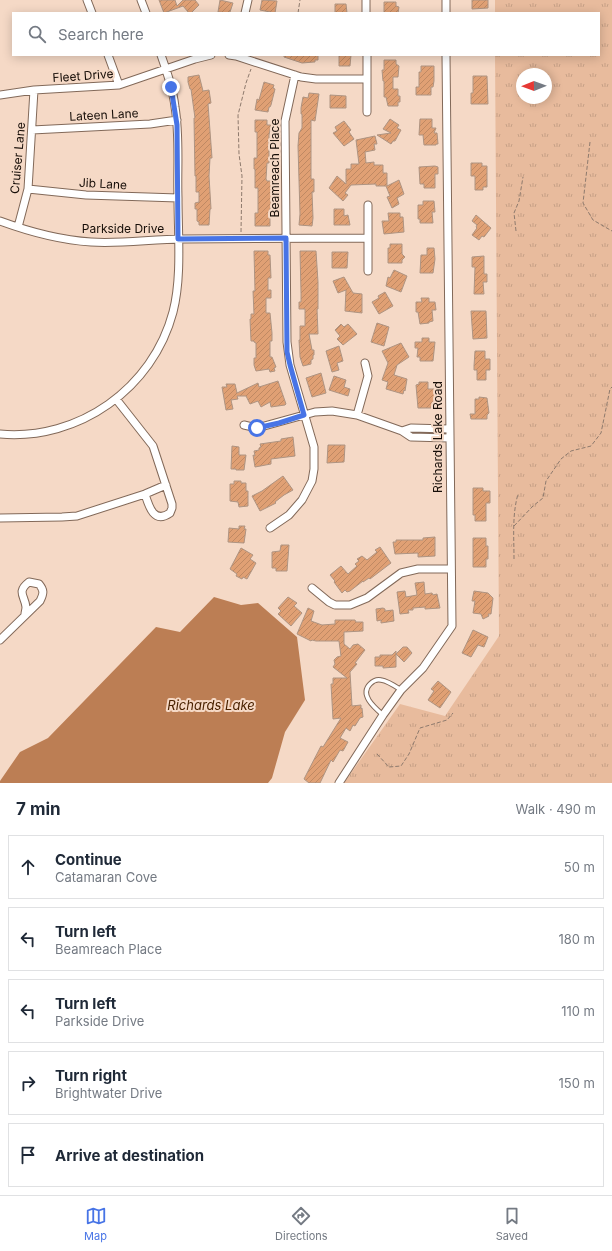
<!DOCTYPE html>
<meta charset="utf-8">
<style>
body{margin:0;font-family:Inter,sans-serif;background:#f6f6f7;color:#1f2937}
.compass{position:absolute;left:516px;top:68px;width:36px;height:36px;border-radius:50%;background:#fff;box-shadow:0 2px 10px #0003;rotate:269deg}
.stop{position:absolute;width:12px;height:12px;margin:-9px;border:3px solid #4774e6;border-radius:50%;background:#fff}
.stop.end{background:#4774e6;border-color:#fff;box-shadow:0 1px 4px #0008}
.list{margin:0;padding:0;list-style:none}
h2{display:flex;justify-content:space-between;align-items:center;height:52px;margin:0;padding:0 16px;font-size:17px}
h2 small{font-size:13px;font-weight:400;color:#747a83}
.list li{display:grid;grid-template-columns:26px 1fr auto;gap:12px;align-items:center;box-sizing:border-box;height:64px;margin:0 8px 8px;padding:0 8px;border:1px solid #e0e1e3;border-radius:0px}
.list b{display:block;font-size:15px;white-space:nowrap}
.list p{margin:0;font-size:13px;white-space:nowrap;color:#747a83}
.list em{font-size:13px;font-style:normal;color:#747a83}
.icon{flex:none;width:22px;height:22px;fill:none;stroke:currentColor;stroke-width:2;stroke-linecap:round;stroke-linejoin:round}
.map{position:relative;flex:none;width:612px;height:783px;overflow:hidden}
.search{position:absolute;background:#fff;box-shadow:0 2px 10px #0003;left:12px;right:12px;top:12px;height:44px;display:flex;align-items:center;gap:10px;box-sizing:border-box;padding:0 14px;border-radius:0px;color:#747a83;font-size:15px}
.sheet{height:412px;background:#fff}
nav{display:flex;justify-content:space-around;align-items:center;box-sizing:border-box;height:56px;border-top:1px solid #e0e1e3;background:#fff;font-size:11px;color:#747a83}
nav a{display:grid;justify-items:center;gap:2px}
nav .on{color:#4774e6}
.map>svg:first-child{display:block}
</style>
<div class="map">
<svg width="612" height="783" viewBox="0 0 612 783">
<defs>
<pattern id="grass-tufts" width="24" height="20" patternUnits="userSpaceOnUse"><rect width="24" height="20" fill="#e8bb9d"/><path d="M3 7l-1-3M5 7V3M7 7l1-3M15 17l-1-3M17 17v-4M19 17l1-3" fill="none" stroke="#c6a086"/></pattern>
<pattern id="building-hatch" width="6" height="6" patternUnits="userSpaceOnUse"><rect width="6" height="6" fill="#e0a074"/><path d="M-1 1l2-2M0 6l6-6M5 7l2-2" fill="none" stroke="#bf8963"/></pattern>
</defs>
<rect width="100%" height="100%" fill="#f5d9c6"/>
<path fill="url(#grass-tufts)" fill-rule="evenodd" d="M495,0h117v783h-268l56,-79 45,12 54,-80 -4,-581h104v-42h-104zM522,74h24v24h-24z"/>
<path fill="#bc7e54" d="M214,597l27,8 17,-2 39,34 8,63 -20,32 -13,46 -4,5h-268v-2l20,-29 28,-14 108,-111 24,5z"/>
<path fill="url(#building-hatch)" stroke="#ae9482" d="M159,0h16l2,6 6,-6h12l4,5 -8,8h-2l-6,-7 -19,7z
M220,0l13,3 -3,9h-1v1l-11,-1z
M262,0l15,1 -2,12 -15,-3z
M472,0h16v8l-16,1z
M384,2h12v4l3,1 -1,6h-14z
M335,4h11l1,9h-12z
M284,55h34v5h-3v2h-1l-12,1 -18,-6z
M339,55h12l-1,11h-11z
M384,60h12v4l3,2 -1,11h-5v12h5v7h2v6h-2v4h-10l-2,-9h-2v-16h-1l-1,-11h2z
M421,66h13v15l-1,6h-2v8h-15v-8h3v-15h2z
M199,75l4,16 6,-1 2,13 -3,1 4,54h-2l-1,18 2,33h-1l-1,16h-10v-3l-2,-1v-12h-2v-6l4,-1v-10h-3v-16h-1l-1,-58h1l-4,-29h-1l-2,-7v-5z
M473,76h14l1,28h-17v-11h2z
M264,82l10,3 -1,3 2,1 -4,16 -1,2h-1l-1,5 -13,-2 2,-11 2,1z
M309,93l10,1 -4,27 -4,-1v59h3v13h-2l1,26 -1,8 -13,-1 1,-11 -2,-68 1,-13 3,-5v-14h-1v-6l2,-11 5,1z
M330,95l16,1v12h-16z
M390,119l9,6 -2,3 4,2 -6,11h-2l-2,3 -14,-9 14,-2 -8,-4z
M420,119h12v9h4l-2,5h3l1,11h-2v1h-12l-1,-10h-4z
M255,120h12v5h4l-2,10v28h-2l-1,16 1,2h4v25l-1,3v17h-15v-13h3v-25h-3v-19h-1v-11h3v-26h-2z
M344,121l7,9 -2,2 5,7 -10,7 -11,-13 4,-2 -2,-4z
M375,136l2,8h-3l1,6 -10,2 1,11 8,-1v3h9v8h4v13l12,-6 5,14 -7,4 2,6 -7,4 -5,-11 3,-1 -4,-10h-10v-2l-25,1 -6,8 3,2 -5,6 -14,-13 8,-12 9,8v-15h5v-5h8l-3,-24z
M471,163h11v3h5v21h-4v3h-8v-14h-4z
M435,166l3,1v7h-3v14h-11v-4h-4l-1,-17z
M423,201h11l1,11h-3l1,11h-13v-4h-2v-14h5z
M334,209h10v7l4,-1 2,10h-16z
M388,213h12v4h3l1,15 -20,2 -2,-13h7z
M476,215l15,13 -7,9 -2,-1 -3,4 -7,-5 5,-7 -1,-1 1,-2 -5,-4z
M390,244h12v10l3,3 -3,3v3h-14v-15h2z
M427,248h7l1,11 -2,14h-13l1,-18h6z
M254,251h14v4h2l1,23h-3v12h3v8h-5v15h4l2,20v8h-2v16h2l4,10 -2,1 1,3 -5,1 -1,-3 -13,2 -2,-6v-7h2v-15l-2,-1v-1h-3l-1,-22h1v-5h3l-1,-23h2z
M300,251h16l2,31v27h-1l1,24v1h-9l3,16h2v5h-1v4l-2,1v4l-8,2 -3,-9 -1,-17h1v-14h5v-17h-6v-7h2v-9z
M332,252h16l-1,16h-15z
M484,256v18h3v8h-4l1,12h-10l1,-27h-3v-10z
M394,270l13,6 -6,16 -15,-6 2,-9 2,1z
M344,277l9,16 9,1v19l-17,-2 1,-21 -8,3 -5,-12z
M385,292l8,14 -14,8 -7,-12 7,-4 -1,-2z
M421,298h8v4h6l1,8h-4l1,11 -4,1v1l-9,1 -2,-12h-2v-10h6z
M471,311h15l1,27 -14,1z
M377,323l12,4 -5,19 -13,-4z
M341,324l3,3 4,-3 9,10 -14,11 -6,-6 3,-3 -5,-6z
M422,338h7v4h6l-2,19h-13v-4h-3l1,-9h-3v-6h7z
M401,343l8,14 -12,8 -3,10 13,4 -2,12 -1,-1 -1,4 -17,-5 2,-7 -6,-2 6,-17 -6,-12z
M339,346l4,15 -6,2 2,7 -7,2 -6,-21z
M475,351h10v8h5v11h-4v10h-9v-10h-3v-4z
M321,373l5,20 -14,4 -6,-19z
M334,376l12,4 -2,7 6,2 -2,7 -19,-6z
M278,381l8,23 -1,1 -14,2 -1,-5 -9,5 -3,-6 -8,3 -4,-8h-9l1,3 -7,1 2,9 -7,1 -4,-23h5l-1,-3h9l2,9 21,-10 1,4z
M419,382h9v7h7l1,8h-1v9h-4v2h-13l-2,-23 3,-1z
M479,397l8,1 2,15 -2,2v4h-16l-1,-5h5v-15h4z
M293,437l2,19 -24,3v5l-16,3 -2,-12 2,1 -1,-5 5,-1v-2l2,-1 -1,-3 21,-3v-2z
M328,445h17l-1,17 -17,1z
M232,446l7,1v8h7l-2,15h-8v-1h-5z
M283,476l10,14 -9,5 -9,7 1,1 -16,8 -8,-15 10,-5z
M234,481h7v2h5v8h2v15l-9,1 -1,-5 -8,-1v-17h4z
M473,488h10v3h7v12h-4v18h-11v-6h-2z
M239,526h6l-1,3h2l-2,14 -16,-1 1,-14 10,1z
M435,537v19l-17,1v-4l-23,1 -2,-12h3v-2h27v-2z
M473,538h13v8h2v13h-2v8h-13z
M281,545h8l-2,26h-11v-3h-4v-16l8,-1z
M380,547l11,16 -21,16 -1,-1 -6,4v-1l-13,10 -3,1 -2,-2 -3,3 -8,-11 1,-1 -5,-6 11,-9 7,8 9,-8 -2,-2 4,-3 -2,-2 5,-3 5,4 10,-8 -2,-2z
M241,548l12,7 -3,4 6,4 -9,16 -4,-2 -1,2 -6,-3 1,-2 -7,-5z
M424,582l1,12 7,-1 1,2 4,-1 3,14 -15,1v-2l-12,1v2h-5l1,3 -9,1 -3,-22 8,-1 1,6 11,-2 -2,-12z
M474,591l14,2 5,5 -2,16h-3l1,2 -6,3 -2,-5 -8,-1 2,-12h-3z
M288,597l9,6 -3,3 8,7 -11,13 -13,-12 3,-3 -3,-3z
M308,608l6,3 -3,10 11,4 13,-1v-4h20l1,2h7v9l-19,1v12l6,5 3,-4 5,-1 7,6 -10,13 2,1 -7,8 2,34 9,-1v4l1,-1 1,9 -3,1 -5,8 -2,-1 -3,6 -4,-3 -6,10 8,4 -5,9 -3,-1 -7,12 -2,-2 -11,23h-11l-5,-4 17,-33 2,1 18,-29 -8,1 -2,-35h2v-6h14l-14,-11 2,-3 -1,-4 3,-3 4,-1 -2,-15h-23l-4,-1 -1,1 -14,-7z
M383,608l2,1v2l8,-1 1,11 -13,2v-3l-4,1 -1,-12z
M473,630l15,7 -4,10 -6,-2 -7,12 -9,-4z
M403,647h4l5,6 -8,9 -8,-8z
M396,651v16l-13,1v-2h-8v-9h5v-2h12z
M438,681l13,11 -11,16 -12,-8 6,-9 -3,-2z"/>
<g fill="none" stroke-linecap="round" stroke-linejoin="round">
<defs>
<path id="service" d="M383,715c-8,-7 -24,-20 -13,-31 3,-3 7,-5 11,-4 7,1 14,6 20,10"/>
<path id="minor" d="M87,0l5,13
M141,0l5,13
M366,0v13
M446,0v13
M245,13l3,-13
M108,55l11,30
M229,55l7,1 65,21 15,2h51
M367,55v57
M0,95l34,-5 85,-5 76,-26 16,-4
M32,130l118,-6 27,-4
M28,189l58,6 92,3
M368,205v66
M0,221c30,11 59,19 91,21 31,2 61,-3 92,-3 61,0 123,-1 185,-1
M18,227l10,-38 6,-99
M116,399l37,47 19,58v4l-2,5c-16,11 -21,-6 -25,-19
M357,415l11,-39 -3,-13
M244,425l13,3 58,-16 17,-1 25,4 45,16 9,6 38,1
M402,431l9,-3 38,1
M0,434c79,7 153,-46 173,-122 9,-35 5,-77 5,-114 -1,-30 2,-61 -3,-91 -2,-18 -8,-35 -14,-52
M0,518l62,-1 15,-1 68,-22 21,-9
M270,528l19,-13 13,-15 10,-19 2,-12v-22l-24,-82 -3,-23 -2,-221 10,-46
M312,588l17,14 6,3h15l17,-7 34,-25 17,-4h33
M0,640l40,-39c4,-8 4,-11 -1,-17l-10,-2c-13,10 -4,14 -3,25 0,3 -1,5 -1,7
M339,783l44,-68 18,-25 22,-22 29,-42 -6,-571"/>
</defs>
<use href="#service" stroke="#826959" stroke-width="5.5"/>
<use href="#minor" stroke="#826959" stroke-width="9"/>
<path stroke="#8e7a6d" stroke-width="1" stroke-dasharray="4 2" stroke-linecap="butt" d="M298,13l2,-13
M590,142l-7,61 10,17 19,11
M516,231l-2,-18 5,-12 4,-24
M241,232l1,-56 -3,-22 -1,-39 8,-32 5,-14
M514,526l19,-20 10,-8 3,-17 15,-22 10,-8 20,-5 10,-13 9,-44 2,-2
M514,559c0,-22 -2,-44 4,-65
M377,754l12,13 12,-1 8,-12 11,-26 27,-8 6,-7"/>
<use href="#service" stroke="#fff" stroke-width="3.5"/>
<use href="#minor" stroke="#fff" stroke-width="7"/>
</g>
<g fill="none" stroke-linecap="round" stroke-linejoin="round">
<path stroke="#4774e6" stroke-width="5" d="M171,87l6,38 1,114 108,-1 1,114 3,13 14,50 -25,8 -22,5"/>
</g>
<g text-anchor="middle" stroke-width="4" stroke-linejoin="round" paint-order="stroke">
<g font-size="12" fill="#160d07" stroke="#f5d9c6">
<text transform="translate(83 76) rotate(-4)" y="4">Fleet Drive</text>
<text transform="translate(104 115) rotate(-3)" y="4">Lateen Lane</text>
<text transform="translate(18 158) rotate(-85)" y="4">Cruiser Lane</text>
<text transform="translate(275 168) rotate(-90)" y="4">Beamreach Place</text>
<text transform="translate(103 184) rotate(3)" y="4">Jib Lane</text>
<text x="123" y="233">Parkside Drive</text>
<text transform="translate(438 437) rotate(-90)" y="4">Richards Lake Road</text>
</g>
<g font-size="13" font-style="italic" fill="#4a2200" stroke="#f5d9c6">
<text x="211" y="710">Richards Lake</text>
</g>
</g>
</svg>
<svg class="compass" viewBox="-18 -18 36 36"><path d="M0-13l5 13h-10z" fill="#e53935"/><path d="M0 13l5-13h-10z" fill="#747a83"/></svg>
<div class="stop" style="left:257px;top:428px"></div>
<div class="stop end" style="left:171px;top:87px"></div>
<div class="search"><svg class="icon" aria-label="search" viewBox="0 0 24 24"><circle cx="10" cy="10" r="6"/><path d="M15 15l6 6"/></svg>Search here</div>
</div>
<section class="sheet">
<h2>7 min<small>Walk · 490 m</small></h2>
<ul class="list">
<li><svg class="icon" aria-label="ahead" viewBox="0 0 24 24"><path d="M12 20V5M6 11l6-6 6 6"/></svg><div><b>Continue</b><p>Catamaran Cove</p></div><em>50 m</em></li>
<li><svg class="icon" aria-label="left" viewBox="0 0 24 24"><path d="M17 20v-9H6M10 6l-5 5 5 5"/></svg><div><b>Turn left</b><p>Beamreach Place</p></div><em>180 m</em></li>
<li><svg class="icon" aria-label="left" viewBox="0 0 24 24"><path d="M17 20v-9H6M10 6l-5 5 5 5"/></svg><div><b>Turn left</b><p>Parkside Drive</p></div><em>110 m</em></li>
<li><svg class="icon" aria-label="right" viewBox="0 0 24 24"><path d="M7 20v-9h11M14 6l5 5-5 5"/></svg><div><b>Turn right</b><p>Brightwater Drive</p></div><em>150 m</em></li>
<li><svg class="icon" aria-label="arrive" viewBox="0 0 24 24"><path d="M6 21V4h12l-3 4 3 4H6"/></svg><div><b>Arrive at destination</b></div></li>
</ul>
</section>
<nav>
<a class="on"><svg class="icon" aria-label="map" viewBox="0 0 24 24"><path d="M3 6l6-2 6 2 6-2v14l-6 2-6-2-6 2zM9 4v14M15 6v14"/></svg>Map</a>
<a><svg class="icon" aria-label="directions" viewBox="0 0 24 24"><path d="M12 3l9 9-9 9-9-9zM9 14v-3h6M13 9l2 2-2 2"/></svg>Directions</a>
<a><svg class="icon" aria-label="saved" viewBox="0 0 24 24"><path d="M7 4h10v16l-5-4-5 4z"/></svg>Saved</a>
</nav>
